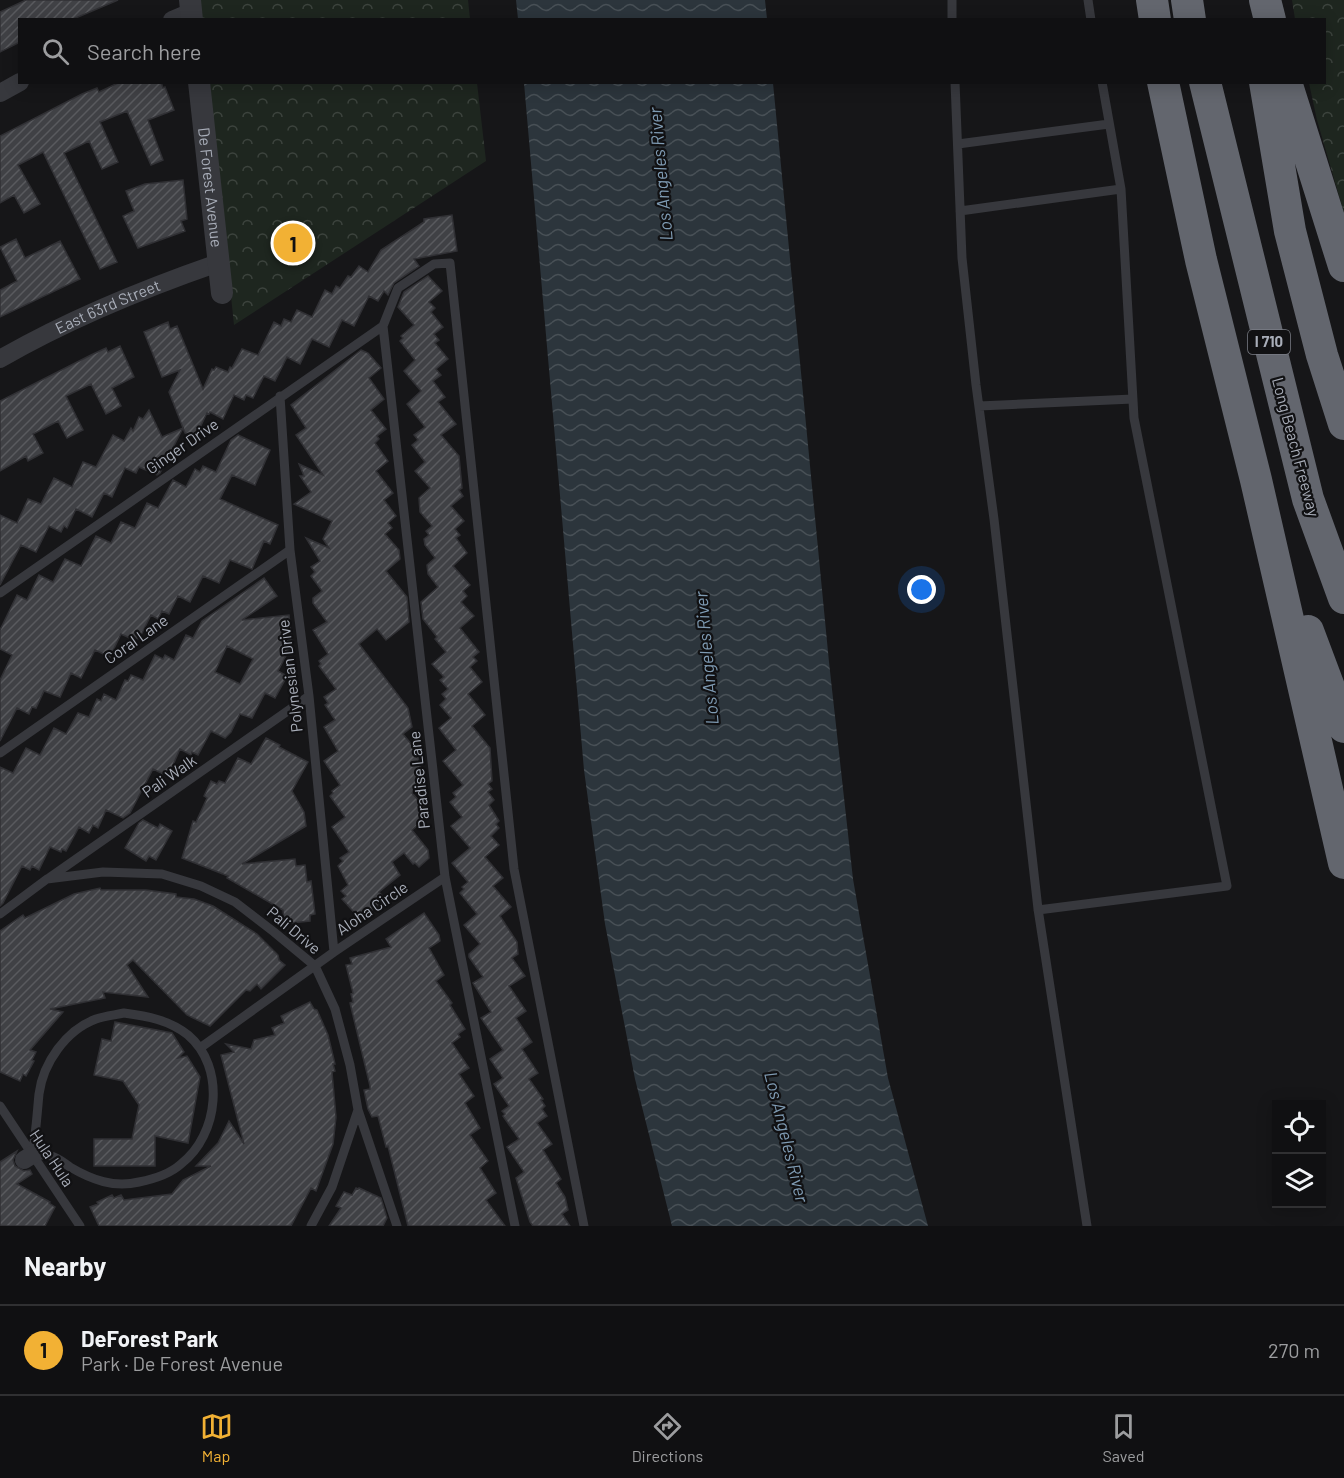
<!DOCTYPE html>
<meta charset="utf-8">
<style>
body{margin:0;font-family:Barlow,sans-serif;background:#1e1e20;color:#f1f3f6}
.controls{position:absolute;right:18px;bottom:18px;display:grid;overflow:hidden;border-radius:0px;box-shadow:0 3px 15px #0003}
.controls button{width:54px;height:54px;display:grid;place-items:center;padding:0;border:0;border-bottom:2px solid #303032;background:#101012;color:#f1f3f6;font:30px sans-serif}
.you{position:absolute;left:922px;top:590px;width:21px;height:21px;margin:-15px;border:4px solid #fff;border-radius:50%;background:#1a73e8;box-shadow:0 0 0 9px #1a73e833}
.badge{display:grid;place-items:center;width:39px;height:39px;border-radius:50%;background:#f2b134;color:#111;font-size:20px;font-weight:700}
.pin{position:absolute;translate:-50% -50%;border:3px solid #fff;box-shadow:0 2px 6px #0006}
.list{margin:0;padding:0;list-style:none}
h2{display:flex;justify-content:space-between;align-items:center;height:78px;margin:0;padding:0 24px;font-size:26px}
h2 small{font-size:20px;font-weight:400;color:#9c9d9f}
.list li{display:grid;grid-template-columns:39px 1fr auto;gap:18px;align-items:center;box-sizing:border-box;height:90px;padding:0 24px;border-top:2px solid #303032}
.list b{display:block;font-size:22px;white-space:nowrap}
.list p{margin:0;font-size:20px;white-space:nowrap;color:#9c9d9f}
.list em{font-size:20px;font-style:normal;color:#9c9d9f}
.icon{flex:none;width:33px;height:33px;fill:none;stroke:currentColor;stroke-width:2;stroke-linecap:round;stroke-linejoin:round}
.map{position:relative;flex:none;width:1344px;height:1226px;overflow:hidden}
.search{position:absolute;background:#101012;box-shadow:0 3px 15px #0003;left:18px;right:18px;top:18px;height:66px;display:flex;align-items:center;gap:15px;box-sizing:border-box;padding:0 21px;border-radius:0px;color:#9c9d9f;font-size:22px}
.sheet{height:168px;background:#101012}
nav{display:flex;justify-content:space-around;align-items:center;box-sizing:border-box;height:84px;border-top:2px solid #303032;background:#101012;font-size:16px;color:#9c9d9f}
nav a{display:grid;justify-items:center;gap:3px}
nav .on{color:#f2b134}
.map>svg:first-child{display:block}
</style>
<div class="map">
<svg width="1344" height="1226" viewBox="0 0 1344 1226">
<defs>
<pattern id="forest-crowns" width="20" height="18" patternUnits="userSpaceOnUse" patternTransform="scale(1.5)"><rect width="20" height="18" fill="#1e261f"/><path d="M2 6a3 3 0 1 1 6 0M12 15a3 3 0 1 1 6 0" fill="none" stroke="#3c433d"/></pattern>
<pattern id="water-waves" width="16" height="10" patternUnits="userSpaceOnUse" patternTransform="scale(1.5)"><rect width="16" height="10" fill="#2c353c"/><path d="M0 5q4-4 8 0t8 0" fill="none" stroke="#485056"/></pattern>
<pattern id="building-hatch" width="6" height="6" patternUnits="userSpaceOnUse" patternTransform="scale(1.5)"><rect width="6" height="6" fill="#404145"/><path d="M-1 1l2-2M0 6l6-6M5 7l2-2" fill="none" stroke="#595a5e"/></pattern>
</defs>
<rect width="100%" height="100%" fill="#161618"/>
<path fill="url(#forest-crowns)" d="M200,0h268l2,19h-268z
M1292,0h52v213l-27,-93 -8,-37 15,-1v-62l-29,-1z
M209,83h268l9,78 -252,164z"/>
<path fill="url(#water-waves)" d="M516,0h249l2,19h-249z
M524,83h249l56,579 24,217 35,199 40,148h-256l-37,-147 -30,-155 -21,-154z"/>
<path fill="url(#building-hatch)" stroke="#303034" stroke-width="1.5" fill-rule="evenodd" d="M26,0h92l-47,20h-51v22l-20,10v-40z
M120,82h41l2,6 2,-1 9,23 -26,10 15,40 -12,5 -24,-54 -27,11 18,40 -16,7 -13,-28 -25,12 53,109 -17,7 -57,-117 -25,13 22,39 -16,9 -10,-18 -14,8v-67l82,-42 15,-6 2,4z
M183,180l4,39 -6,2 4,10 -47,17 -15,-32 11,-5 -8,-20 19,-7z
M452,215l5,36 -43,8 5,7 -25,17 -6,12 -4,-4 -6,10 -9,-5 -15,30 -12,-6 -13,27 -17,-8 -12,25 -13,-7 -12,24 -11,-5 -11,22 -7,-3 -2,5 -10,-5 -11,24 -13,-7 -1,2 -2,-1 -12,25 -10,-5 -16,-41 11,-22 -18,7 -18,-45 24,-10 2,7 7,-3 26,63 9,-20 2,1 2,-3 12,5 2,-5 2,1 10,-19 16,6 16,-33 7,4 3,-7 7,3 6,-12 15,7 13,-27 7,4 4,-8 4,2 8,-12 3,1 8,-11 9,6 13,-22 43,-28v-3z
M16,239l9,19 35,-17 20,38 -80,38v-27l17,-9 -17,-34z
M428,276l14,15 -13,11 6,6 -4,4 12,15 -9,7 5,6 -4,3 13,16 -12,10 5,6 -8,6 12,16 -7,5 18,22 -15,11 18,21 3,32 -3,2 4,6 -12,10 13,15 -9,8 5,6 -4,3 11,15 -14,13 17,19 -7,6 4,5 -6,6 13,14 -14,12 19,24 -6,5 4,4 -7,6 12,15 -14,12 17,21 -13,11 18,22 2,33 -4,3 4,5 -4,3 6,8 -5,5 10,16 -3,3 3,4 -8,8 8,9 -14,12 18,21 -10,8 18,21 -11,9 17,26 1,12 -6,4 13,18 -16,10 17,25 -10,7 16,24 -10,7 16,24 -9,6 14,20 -2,1 4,6 -3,3 5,7 -10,7 15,21 -9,6 18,29 -5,4 9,14 3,13 -6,4 8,12h-37l-3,-4 -14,-44 8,-6 -17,-25 12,-8 -16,-23 2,-2 -3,-3 7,-5 -15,-22 9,-6 -13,-19 13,-9 -22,-32 10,-6 -18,-29 10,-6 -14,-20v-3l11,-10 -16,-19 13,-11 -17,-21 4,-4 -2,-2 6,-5 -16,-19 18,-15 -19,-22 11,-9 -12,-15 6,-5 -3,-4 10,-8 -20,-24 13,-11 -17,-22 12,-10 -11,-13 6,-6 -4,-5 6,-5 -8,-9 4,-3 -12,-13 14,-12 -11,-13 2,-2 -14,-18 -2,-17 17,-15 -10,-13 -1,-9 8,-7 -10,-13 -1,-6 5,-4 -3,-4 6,-5 -12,-14 -1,-14 11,-10 -15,-17 10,-9 -13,-17 6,-5 -4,-5 11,-8 -18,-23 14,-13 -17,-20 11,-11 -15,-19 3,-3 -2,-2 13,-11 -16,-18 6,-15z
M120,346l14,31 -22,11 9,18 -15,8 -15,-30 -25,12 17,34 -16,8 -9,-17 -25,13 10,19 -15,8 -2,-5 -26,15v-70l91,-46 15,-7 2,4z
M361,350l7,3 13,15 -12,10 15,21 -13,11 15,19 -9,7 2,3 -4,4 13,18 -12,10 17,22 -9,7 12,16 -8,7 4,5 -7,6 14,16 1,9 -14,12 21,26 2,25 -23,18 -9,-11 -18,15 49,64 4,19 -9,7 14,17 6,33 -11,9 14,16 -7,6 5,5 -12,10 16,20 1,8 -10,9 -4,-4 -2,1 -9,-11 -12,9 8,13 -21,17 6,7 -24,21 -19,-21 4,-3 -5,-5 7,-6 -10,-19 5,-5 -3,-3 9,-6 -17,-25 13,-10 -15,-21 3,-3 -1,-2 8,-6 -16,-24 14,-10 -14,-24 11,-7 -10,-15 3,-2 -4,-6 12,-8 -17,-23 2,-2 -2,-3 9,-7 -15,-24 14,-8 -14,-19v-5l9,-7 -11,-15 4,-4 -4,-5 9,-6 -14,-23 23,10 -6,-9 9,-18 -38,-17 17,-12 -11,-16h4l-5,-12 24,11 -27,-40 10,-7 -15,-23z
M149,410l13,27 21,-9 -23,45 -3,2 -18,-8 -3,6 -11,-5 -13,29 -8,-4 -12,24 -16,-8 -9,19 -3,-2 -3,6 -12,-6 -13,26 -15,-7 -21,40v-70l17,8 11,-24 13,5 13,-26 18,9 11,-25 13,5 17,-32 11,6 7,-13 2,3 6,-14 4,2z
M238,435l32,15 -15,35 -23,-10 -12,24 58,26 -8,19 -6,-3 -12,28 -22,-9 -11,23 -16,-7 -13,26 -12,-6 -9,18 -7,-3 -4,8 -7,-4 -12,24 -6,-2 -1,2 -11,-5 -11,23 -15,-7 -14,28 -10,-5 -11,24 -16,-6 -8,17 -4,-1 -3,7 -12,-6 -17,33v-61l12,-25 -12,-6v-19l17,-35 10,5 12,-25 14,7 12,-23 16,7 15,-30 15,7 10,-21 14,6 12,-25 11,5 15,-28 13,7 9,-18 5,3 3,-6 13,6 15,-32z
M264,578l13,18 -35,24 47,-5 3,29 -14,27 9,5 -12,22 -10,-5 -13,25 -12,-4 -9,18 -6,6 -14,-7 -13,24 -6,-3 -1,3 -11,-6 -11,25 -5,-3 -1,3 -10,-5 -23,44 -7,5 -17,-8 -8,18 -5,-3 -4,8 -10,-6 -13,24 -4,-2 -1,3 -11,-5 -11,23 -7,-4 -2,4 -8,-4 -19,37 -3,3v-139l13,6 13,-25 14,7 14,-27 12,6 12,-21 11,4 8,-18 4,2 3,-7 12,6 9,-20 3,1 3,-6 12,5 12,-25 8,4 2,-4 9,5 12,-25 7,3 9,-17zM227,646l26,13 -13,25 -25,-12z
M266,738l14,7 -1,2 29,15 -16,29 12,21 2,14 -64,38 53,-5 1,7 9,-1 2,17 4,-1 4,33 -5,1v6l-19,2v-4l-7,1 -1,-10 -56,-32 1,-2 -46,-18 11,-37 3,1 11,-24 -3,-2 7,-15 6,3 2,-3 6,2 13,-25 13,6z
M143,820l15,8 2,-4 12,7 -16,29 -7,-4 -3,5 -21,-13 14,-25z
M100,888l1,2h45l30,4v3l18,2 19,7 44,28 21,21 1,5 6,5 -24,24 -4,-5 -7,7 -4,-1 -36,36 -23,-11 -54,-55 -6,5 21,32 -45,-5 2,6 -55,11 13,3 -33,38 6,2 -4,8 2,1 -8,15 -3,-2 -3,7 -20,-9v-141l23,-16 2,3 49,-24z
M424,913l15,22 1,6 -11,7 15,27 -8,6 16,22 -2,2 15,24 -7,5 2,3 -8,6 17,25 -10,6 15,22 -9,7 15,25 -10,7 18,26 -8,7 16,25 -10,7 19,26h-97l-20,-80 -2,1 -8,-31 -6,1 -4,-8 -4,-19 6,-1v-3l-20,-83 3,-1 -2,-8 2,-1 -7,-28 6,-1 -2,-6 41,-11 -5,-8z
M310,1002l4,7 3,1 11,25 7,29h-2l2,7 -3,1 4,45 -3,27 -17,47 -5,-3 -20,38h-192l-9,-19 8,-3 -1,-2 15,-7 2,3 7,-3 3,5 48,-6 11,-14 28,-14h-15l22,-23 11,-22 15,23 -23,-89 13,-3 -8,-8 25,5 3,-9 21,-5 -3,-7 12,-5 -3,-7z
M115,1022l57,11 12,19 -6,6 9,-2 13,21 -12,66 -33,-7v30h-61v-27h38l7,-34 -16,-24 -29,-6 8,-36 9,2z
M17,1151l-4,9 2,6 9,5 6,-1 2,4 -15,10 33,18 -1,1 6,4 -10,19h-45v-64z
M356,1188l2,1 1,-1 22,10 6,20 -4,8h-54l12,-18 -5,-2 8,-14 8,3z"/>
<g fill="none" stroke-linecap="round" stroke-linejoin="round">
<path stroke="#37383d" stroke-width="9" d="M952,0v20
M1088,0l3,20
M955,82l7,176 14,127 18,134 44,390 49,317
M958,144l151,-20
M960,211l161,-22
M280,396l10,154 19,146 25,256
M979,406l154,-7
M0,593l383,-267
M0,753l290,-203
M49,878l260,-182
M1038,910l189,-24 -93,-468 -13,-229 -19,-107
M0,914l47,-35 56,-7 59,2 39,12 34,16 39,30 41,34 20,43 15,56 8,45 -26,77 -21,39
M124,1013c23,3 45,7 64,22 38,32 31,100 -7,129 -11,10 -27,15 -42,18 -25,6 -47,-2 -69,-15 -6,-4 -13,-10 -19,-11 -6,-2 -13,-1 -19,-1 4,-21 5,-41 7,-61 4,-31 27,-64 57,-75 9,-3 19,-4 28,-6z
M200,1048l134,-96 111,-75
M0,1106l80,120
M358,1110l39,116
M515,1226l-70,-349 -62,-551 15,-38 36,-24 16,-1 64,606 70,357"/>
<g stroke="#37383d" stroke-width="18">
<path d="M172,20l19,-8"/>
<path d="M0,93l20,-11"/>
<path id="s1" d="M0,359c69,-40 143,-70 218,-96"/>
<path d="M24,1160l8,-5"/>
</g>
<g stroke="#37383d" stroke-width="22">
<path d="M190,0l2,20"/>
<path id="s2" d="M199,82l23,211"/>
</g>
<path stroke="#63666e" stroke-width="32" d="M1152,0l3,20
M1187,0l3,20
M1265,0l5,20
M1163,82l38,178 55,220 88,383
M1205,82l103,417 36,99
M1265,82l25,149 32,124 22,69
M1286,82l58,184
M1308,631l36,96"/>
</g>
<g text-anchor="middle" stroke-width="4.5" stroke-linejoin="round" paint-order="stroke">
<rect fill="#111113" stroke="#7b7e86" stroke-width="1.5" x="1248" y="330" width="42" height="24" rx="4.5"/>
<g font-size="15" font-weight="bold" fill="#a8adb8">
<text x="1269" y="347">I 710</text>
</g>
<g font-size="16" fill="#a8adb8" stroke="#111113">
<text dy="6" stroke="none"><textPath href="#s2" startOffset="106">De Forest Avenue</textPath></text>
<text dy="6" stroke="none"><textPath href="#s1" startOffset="120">East 63rd Street</textPath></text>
<text transform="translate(182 446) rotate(-35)" y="6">Ginger Drive</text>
<text transform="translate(1296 447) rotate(75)" y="6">Long Beach Freeway</text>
<text transform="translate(136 639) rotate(-35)" y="6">Coral Lane</text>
<text transform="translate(290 676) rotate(-97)" y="6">Polynesian Drive</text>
<text transform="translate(169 776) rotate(-35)" y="6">Pali Walk</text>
<text transform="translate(419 780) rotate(-96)" y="6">Paradise Lane</text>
<text transform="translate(372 908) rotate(-34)" y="6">Aloha Circle</text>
<text transform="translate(294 930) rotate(40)" y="6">Pali Drive</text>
<text transform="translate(52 1158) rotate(56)" y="6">Hula Hula</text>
</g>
<g font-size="18" font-style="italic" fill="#7f9bb3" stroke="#111113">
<text transform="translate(661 174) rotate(-95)" y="6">Los Angeles River</text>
<text transform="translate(707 658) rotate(-95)" y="6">Los Angeles River</text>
<text transform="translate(786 1137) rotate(76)" y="6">Los Angeles River</text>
</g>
</g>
</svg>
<div class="controls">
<button><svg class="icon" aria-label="locate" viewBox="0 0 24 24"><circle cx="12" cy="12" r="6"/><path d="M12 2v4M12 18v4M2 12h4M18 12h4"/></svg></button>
<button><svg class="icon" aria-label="layers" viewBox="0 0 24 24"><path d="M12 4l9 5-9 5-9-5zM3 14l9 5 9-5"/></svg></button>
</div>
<div class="you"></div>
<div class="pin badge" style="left:293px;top:243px">1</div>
<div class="search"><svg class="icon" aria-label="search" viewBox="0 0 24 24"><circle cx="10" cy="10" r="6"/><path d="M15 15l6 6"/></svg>Search here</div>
</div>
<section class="sheet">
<h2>Nearby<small></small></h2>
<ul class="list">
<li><span class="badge">1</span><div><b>DeForest Park</b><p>Park · De Forest Avenue</p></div><em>270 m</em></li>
</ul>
</section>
<nav>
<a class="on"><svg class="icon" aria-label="map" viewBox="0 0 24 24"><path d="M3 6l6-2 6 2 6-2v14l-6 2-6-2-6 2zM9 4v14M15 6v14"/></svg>Map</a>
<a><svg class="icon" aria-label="directions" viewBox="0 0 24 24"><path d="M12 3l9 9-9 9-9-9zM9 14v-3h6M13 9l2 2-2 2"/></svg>Directions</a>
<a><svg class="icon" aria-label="saved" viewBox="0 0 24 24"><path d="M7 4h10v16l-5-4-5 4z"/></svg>Saved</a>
</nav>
